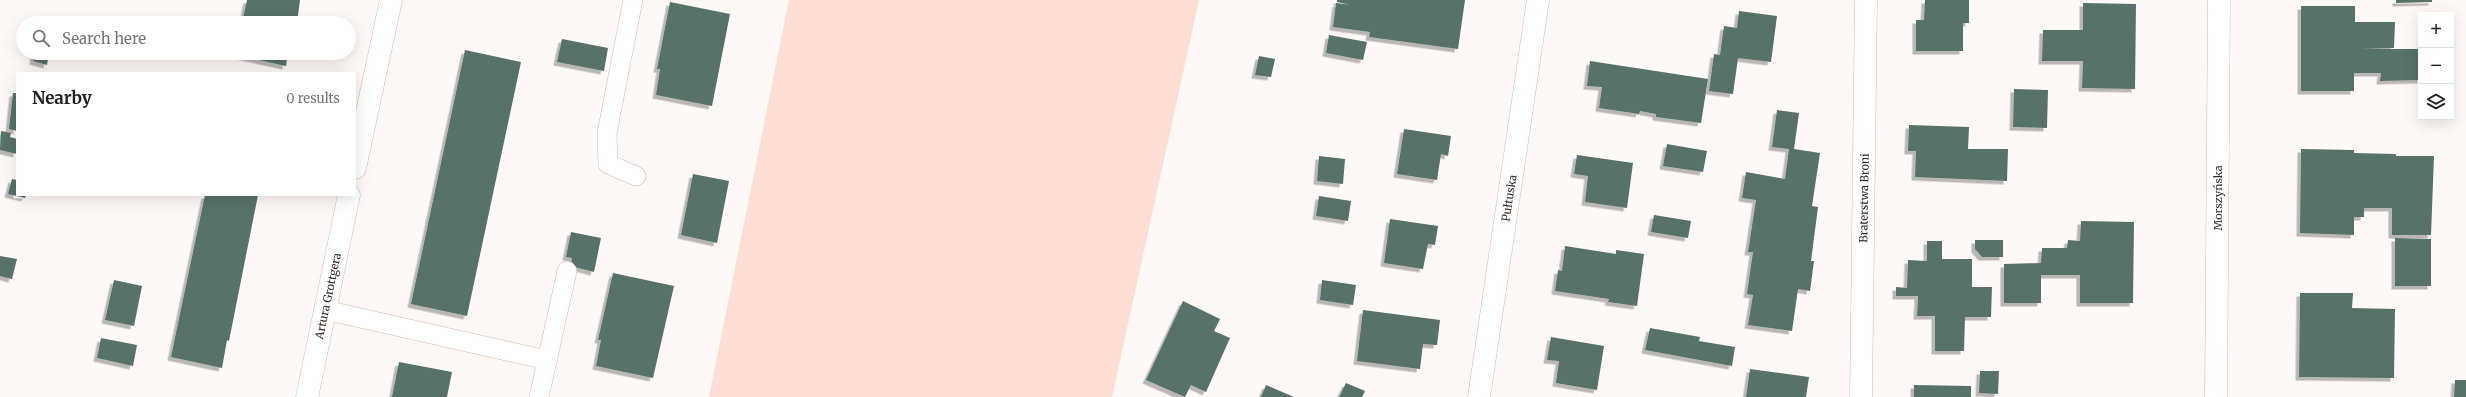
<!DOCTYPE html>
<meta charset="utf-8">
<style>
body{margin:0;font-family:Merriweather,serif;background:#f6f6f6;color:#202124}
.controls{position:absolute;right:12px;top:12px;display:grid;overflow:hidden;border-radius:0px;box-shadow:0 4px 16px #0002}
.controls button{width:36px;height:36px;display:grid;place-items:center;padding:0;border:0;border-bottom:1px solid #e0e0e0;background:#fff;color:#202124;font:20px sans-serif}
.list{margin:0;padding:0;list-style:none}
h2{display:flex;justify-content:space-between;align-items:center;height:52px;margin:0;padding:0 16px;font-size:17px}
h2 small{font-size:13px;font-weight:400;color:#757577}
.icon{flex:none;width:22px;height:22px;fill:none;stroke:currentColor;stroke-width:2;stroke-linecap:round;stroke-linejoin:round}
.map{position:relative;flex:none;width:2466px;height:397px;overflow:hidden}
.search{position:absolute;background:#fff;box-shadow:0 4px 16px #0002;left:16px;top:16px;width:340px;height:44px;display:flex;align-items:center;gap:10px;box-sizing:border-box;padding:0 14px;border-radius:22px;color:#757577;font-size:15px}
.panel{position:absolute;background:#fff;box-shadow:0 4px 16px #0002;left:16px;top:72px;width:340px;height:124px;border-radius:0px}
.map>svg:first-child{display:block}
</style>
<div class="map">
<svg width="2466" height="397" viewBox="0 0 2466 397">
<defs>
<filter id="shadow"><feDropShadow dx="-3.5" dy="3.5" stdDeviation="0" flood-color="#0004"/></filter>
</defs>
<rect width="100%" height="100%" fill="#fef8f6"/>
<path fill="#fdded5" d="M789,0h410l-87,397h-403z"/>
<path fill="#577269" filter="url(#shadow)" d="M247,0h53l-3,23h-55z
M1337,0h128l-7,49 -89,-12 1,-5 -37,-5 3,-24 15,2 -14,-3z
M1925,0h44v23h-6v28h-47v-31h8z
M2396,0h36v2l-36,1z
M670,2l60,12 -18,92 -56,-11 4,-26h-3z
M2083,3l53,1 -1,85 -53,-1 1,-27h-41l1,-31h40z
M2301,6h54v16h40l-1,26 -32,1h59v31l-41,1 1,-8h-27v18h-53z
M1739,11l38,5 -6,46 -33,-4 -5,36 -24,-3 5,-37 6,1 4,-29 13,2z
M42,16l15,2 -1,5h-15z
M1329,35l38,7 -4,18 -37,-7z
M562,39l46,9 -4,23 -47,-9z
M465,50l56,12 -54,254 -56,-12z
M34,53h15l-2,12 -14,-4z
M235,53h53l-2,13 -51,-11z
M1259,56l16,3 -4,18 -16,-2z
M1590,61l118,18 -7,44 -45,-6v-3l-16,-3 -1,3 -40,-6 3,-21 -15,-1z
M2014,89l34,1 -1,38 -34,-1z
M13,93h4v38l-8,-2z
M1777,110l22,3 -5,36 26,4 -8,53 6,1 -7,54h3l-4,30 -12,-2 -6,42 -44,-6 5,-30 -6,-1 6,-42h-5l8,-52 -14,-2 4,-26 39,7 4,-30 -17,-2z
M1909,125l60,2 -1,22h40l-1,32 -92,-4 1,-26h-8z
M1404,129l47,7 -3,20 -7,-2 -4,26 -40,-6z
M1,131l10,2 -1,4 7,2v15l-17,-4z
M1667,144l40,7 -4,21 -40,-6z
M2301,149l53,1v3l42,1v2h38l-3,79h-39v-27h-28v9h-10v18l-54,-2z
M1577,155l56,8 -6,45 -42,-6 3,-26 -14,-2z
M1319,156l26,3 -2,25 -26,-3z
M693,174l36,7 -12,62 -36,-8z
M12,179l5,1v15h9l-1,3 -17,-4z
M205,195h53l-29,146 -2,-1 -5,28 -51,-11z
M1319,196l32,5 -3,20 -32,-5z
M1654,215l37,6 -3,17 -37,-6z
M1390,219l48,7 -3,19 -7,-1 -5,25 -39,-6z
M2081,221l53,1 -1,81h-53v-28h-39v28h-37v-39l37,-1 1,-15h25l1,-8 12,1z
M571,232l30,6 -7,34 -23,-6 1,-8 -6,-1z
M2395,238l36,1v47h-36z
M1975,240h28v17h-21l-7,-8z
M1927,241h15v18h30v28h20l-1,30h-26l-1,34h-29v-35h-18l1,-20h-22v-9l11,1 1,-28 19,1z
M1565,246l51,8v-4l28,4 -7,52 -29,-4 1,-3 -54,-8 3,-21 4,1z
M0,256l17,3 -5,20 -12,-3z
M613,273l61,13 -21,92 -57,-12 5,-26h-3z
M114,280l28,6 -8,40 -29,-6z
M1322,280l34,5 -3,20 -33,-5z
M2300,293h53l-1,15 43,1 -1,69 -95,-1z
M1183,301l37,18 -6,12 16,7 -24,54 -15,-7 -6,12 -39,-17z
M1363,310l77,10 -3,25 -14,-1 -3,25 -63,-8z
M1650,328l50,9 -1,4 36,6 -3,19 -87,-16z
M1551,337l53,9 -7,44 -41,-7 3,-22 -12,-1z
M101,338l36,7 -4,21 -36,-8z
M399,362l53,10 -5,25h-55z
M1750,369l59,8 -3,20h-60z
M1980,371h19l-1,23 -19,-1z
M2455,380h11v17h-12z
M1346,383l19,8 -3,6h-23z
M1266,385l28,12h-33z
M1914,385l57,1v11h-57z"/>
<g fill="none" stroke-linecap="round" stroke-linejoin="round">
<defs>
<path id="service" d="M633,0l-26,133 1,31 28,12
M325,310l222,50
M539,397l28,-126"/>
<path id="minor" d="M1479,397l59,-397
M1861,397l5,-397
M2216,397l3,-397"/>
<path id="secondary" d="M355,168l36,-168
M307,397l42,-202"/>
</defs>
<use href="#service" stroke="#d5b8b0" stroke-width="20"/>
<use href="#minor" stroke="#d5b8b0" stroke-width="23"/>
<use href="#secondary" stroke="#d5b8b0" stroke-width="23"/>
<use href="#service" stroke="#fff" stroke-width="19"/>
<use href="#minor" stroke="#fff" stroke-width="22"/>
<use href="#secondary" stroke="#fff" stroke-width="22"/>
</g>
<g text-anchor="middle" stroke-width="4" stroke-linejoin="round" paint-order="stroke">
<g font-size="11" fill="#322724" stroke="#fff">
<text transform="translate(1509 198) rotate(-81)" y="4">Pułtuska</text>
<text transform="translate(1864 198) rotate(-89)" y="4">Braterstwa Broni</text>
<text transform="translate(2218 198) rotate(-90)" y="4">Morszyńska</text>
<text transform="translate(328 296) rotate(-78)" y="4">Artura Grottgera</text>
</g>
</g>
</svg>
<div class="controls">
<button>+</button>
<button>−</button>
<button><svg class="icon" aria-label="layers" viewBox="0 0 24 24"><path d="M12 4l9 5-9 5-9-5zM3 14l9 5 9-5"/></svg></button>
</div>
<div class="search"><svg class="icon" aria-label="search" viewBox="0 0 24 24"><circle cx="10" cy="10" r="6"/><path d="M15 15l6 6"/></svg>Search here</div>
<section class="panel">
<h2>Nearby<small>0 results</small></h2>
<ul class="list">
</ul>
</section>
</div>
